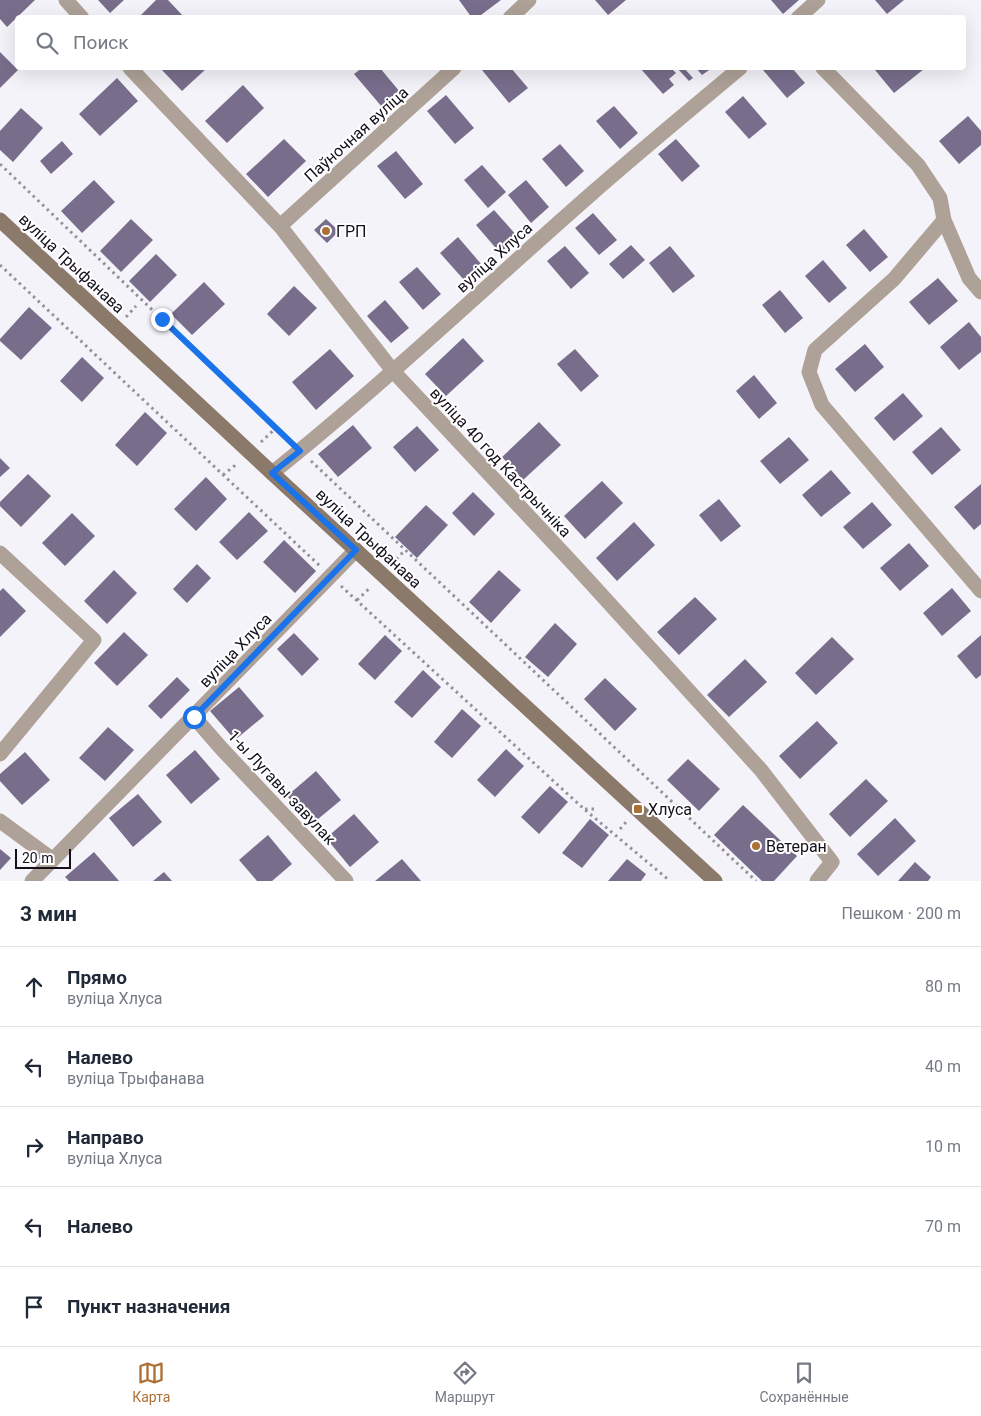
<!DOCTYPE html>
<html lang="ru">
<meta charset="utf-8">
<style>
body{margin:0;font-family:Roboto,sans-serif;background:#f2f2f3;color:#1f2937}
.scale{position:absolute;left:15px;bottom:12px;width:56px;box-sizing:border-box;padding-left:5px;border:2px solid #14101b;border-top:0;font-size:14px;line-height:18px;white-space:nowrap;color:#14101b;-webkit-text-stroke:4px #fff;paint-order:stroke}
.stop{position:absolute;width:15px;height:15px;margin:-11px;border:4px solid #1a73e8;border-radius:50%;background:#fff}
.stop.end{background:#1a73e8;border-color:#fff;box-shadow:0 1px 5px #0008}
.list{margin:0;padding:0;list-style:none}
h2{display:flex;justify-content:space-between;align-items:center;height:65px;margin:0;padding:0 20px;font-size:21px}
h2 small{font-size:16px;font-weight:400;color:#747a83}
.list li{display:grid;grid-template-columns:32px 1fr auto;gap:15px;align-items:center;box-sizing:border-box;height:80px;padding:0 20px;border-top:1px solid #e0e1e3}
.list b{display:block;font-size:19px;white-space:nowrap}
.list p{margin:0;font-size:16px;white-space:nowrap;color:#747a83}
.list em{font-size:16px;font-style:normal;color:#747a83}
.icon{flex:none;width:28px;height:28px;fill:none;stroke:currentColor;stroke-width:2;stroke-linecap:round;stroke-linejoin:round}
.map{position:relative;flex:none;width:981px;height:881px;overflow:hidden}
.search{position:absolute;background:#fff;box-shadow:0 5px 20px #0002;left:15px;right:15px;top:15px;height:55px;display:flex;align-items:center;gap:12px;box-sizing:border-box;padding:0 18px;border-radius:5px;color:#747a83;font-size:19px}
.sheet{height:465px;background:#fff}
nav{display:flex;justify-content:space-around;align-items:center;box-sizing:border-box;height:70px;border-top:1px solid #e0e1e3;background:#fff;font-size:14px;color:#747a83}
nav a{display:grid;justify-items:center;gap:2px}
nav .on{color:#ad7034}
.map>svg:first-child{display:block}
</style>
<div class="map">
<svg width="981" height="881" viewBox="0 0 981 881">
<rect width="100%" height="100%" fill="#f5f3fa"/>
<path fill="#786e8c" d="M0,0h35l-28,27 -7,-8z
M98,0h26l-14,13z
M156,0h12l17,18h-47z
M459,0h42l-24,18h-5z
M595,0h31l-18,15z
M771,0h28l-16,14z
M875,0h29l-17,14z
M0,52l18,18 -18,18z
M160,68h47l-25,23z
M362,68h18l20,24 -18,15 -28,-33z
M484,68h27l17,20 -19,15 -27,-33z
M640,68h31l5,5 -7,6 5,6 -11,9z
M677,68h7l9,10 -4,3z
M696,68h16l-10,7z
M767,68h25l13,15 -18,15 -24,-28z
M878,68h45l1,1 -30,24 -19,-23z
M117,78l21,23 -38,35 -21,-22z
M243,85l21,23 -37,35 -22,-22z
M446,95l28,33 -19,16 -28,-33z
M743,96l24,28 -18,15 -24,-27z
M614,106l24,27 -18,16 -24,-28z
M21,108l22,20 -30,34 -13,-12v-19z
M968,116l13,15v14l-22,19 -20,-23z
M284,139l22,22 -38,36 -22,-23z
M676,139l24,27 -18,16 -24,-28z
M62,141l11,13 -22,20 -11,-13z
M560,144l24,27 -18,16 -24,-28z
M396,151l27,33 -18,15 -28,-33z
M482,165l24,27 -18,16 -24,-28z
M94,180l21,22 -33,31 -21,-22z
M526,180l23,27 -18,16 -23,-28z
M494,210l24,27 -18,16 -24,-28z
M593,213l24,27 -18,15 -24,-27z
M131,219l22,21 -32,32 -21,-21z
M326,219l13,12 -12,12 -13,-13z
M864,229l24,28 -18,15 -24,-27z
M458,237l24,28 -18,15 -24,-27z
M631,245l14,15 -22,19 -14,-15z
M565,246l24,27 -18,16 -24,-28z
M670,246l25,30 -22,17 -24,-30z
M156,254l21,21 -27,27 -21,-21z
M823,260l24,28 -18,15 -24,-27z
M417,267l24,27 -18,16 -24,-28z
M938,278l20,23 -29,24 -20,-23z
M204,282l21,22 -33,31 -21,-21z
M294,286l23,22 -28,28 -22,-22z
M780,290l23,28 -18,15 -23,-28z
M385,300l24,28 -18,15 -24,-27z
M29,307l23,21 -31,32 -21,-19v-2z
M969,322l12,15v15l-22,18 -19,-23z
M463,338l21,23 -38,35 -21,-22z
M865,344l19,23 -29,25 -20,-23z
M330,349l24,27 -38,34 -24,-28z
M575,349l24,27 -18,16 -24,-28z
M82,357l22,21 -22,24 -22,-21z
M754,375l23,28 -18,16 -23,-28z
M903,393l20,23 -29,25 -20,-23z
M145,412l22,21 -30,33 -22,-21z
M539,422l22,23 -38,35 -21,-23z
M353,425l19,23 -34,29 -20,-23z
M417,426l22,24 -24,22 -22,-25z
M941,427l20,23 -29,25 -20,-23z
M789,437l20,23 -29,24 -20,-23z
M0,458l10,10 -10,9z
M831,470l20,23 -30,24 -19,-22z
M28,474l23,22 -30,31 -21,-21v-4z
M206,477l21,22 -31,32 -22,-22z
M602,481l21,22 -38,36 -21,-23z
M981,484v40l-7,6 -20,-23z
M473,492l22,22 -21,22 -22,-23z
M719,499l22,27 -20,16 -22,-27z
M872,502l20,23 -29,24 -20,-22z
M426,505l22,20 -31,33 -22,-21z
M249,512l19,19 -31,29 -18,-18z
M72,513l23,23 -30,30 -23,-23z
M634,522l21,23 -38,36 -21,-23z
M284,540l32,31 -21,22 -32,-31z
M909,543l20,23 -29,25 -20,-23z
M197,564l14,14 -24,25 -14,-14z
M114,570l23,23 -30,31 -23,-23z
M499,570l22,20 -30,33 -22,-21z
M3,588l23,23 -26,26v-46z
M952,588l19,23 -29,25 -19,-23z
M695,597l22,22 -38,36 -22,-23z
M555,623l22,21 -29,33 -23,-20z
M124,632l24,23 -31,31 -23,-23z
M294,633l25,26 -17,17 -25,-27z
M385,635l17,16 -27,29 -17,-16z
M981,635v40l-5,4 -19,-23z
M832,637l22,22 -38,36 -21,-22z
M745,659l22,23 -38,35 -22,-22z
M423,670l18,17 -29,31 -18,-16z
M177,677l13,13 -29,29 -13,-13z
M605,678l32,31 -22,22 -31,-32z
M239,687l25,29 -29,24 -25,-29z
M462,709l19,17 -29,32 -18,-16z
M817,721l21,22 -38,36 -21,-23z
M108,727l26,23 -29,31 -26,-23z
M506,749l18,17 -29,31 -18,-17z
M195,750l25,29 -29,25 -25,-29z
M25,752l25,28 -28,25 -22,-24v-7z
M688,759l32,30 -21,22 -32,-31z
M316,771l25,29 -29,24 -25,-28z
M866,779l22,22 -38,36 -21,-23z
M550,786l18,16 -29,32 -18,-17z
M138,794l24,28 -29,25 -24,-29z
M743,805l54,51 -23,25h-12l-48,-46z
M354,814l25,28 -29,25 -24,-29z
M895,818l21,23 -38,35 -21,-22z
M590,819l19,16 -27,33 -20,-15z
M268,835l24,29 -20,17h-15l-18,-21z
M0,849l11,9 -11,12z
M94,852l25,29h-50l-4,-4z
M402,859l19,22h-46z
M627,859l19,15 -5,7h-33z
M915,862l16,15 -3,4h-30z
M164,872l8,9h-19z"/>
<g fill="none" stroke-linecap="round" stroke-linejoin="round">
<path stroke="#939199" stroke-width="3" stroke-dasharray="2.5 4" stroke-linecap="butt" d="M0,164l288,276
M0,265l320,301
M126,317l10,-11
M158,325l4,-6
M261,442l15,-14
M311,461l445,420
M223,475l15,-12
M392,564l13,-14
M341,586l243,223 86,72
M357,600l14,-13
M585,809h12
M620,829l7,-8"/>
<path stroke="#aea197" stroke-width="15" d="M66,0l16,18
M510,18l19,-18
M798,18l20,-18
M130,68l150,158 113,145 185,198 183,201 71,92 -15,19
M823,68l95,97 22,33 4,22 25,58 12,14
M944,220l-50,59 -79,71 -6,22 13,33 159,186
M280,226l174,-158
M272,473c110,-88 212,-185 318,-278 49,-43 100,-85 150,-127
M0,553l94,87 -94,114
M194,717l27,31 125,133
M0,821l52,38
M32,881l324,-331"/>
<path stroke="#8b796a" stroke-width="15" d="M0,220l272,253 443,408"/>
</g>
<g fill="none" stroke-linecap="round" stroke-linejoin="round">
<path stroke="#1a73e8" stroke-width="6" d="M162,319l138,132 -28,22 84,77 -162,167"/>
</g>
<g fill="#ad7034" stroke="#fff" stroke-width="2">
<circle cx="326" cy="231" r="5"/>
<rect x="633" y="804" width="10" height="10" rx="2.5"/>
<circle cx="756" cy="846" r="5"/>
</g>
<g text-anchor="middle" stroke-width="4" stroke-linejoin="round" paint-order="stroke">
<g font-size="16" fill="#14101b" stroke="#fff">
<text transform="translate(356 134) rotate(-42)" y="6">Паўночная вуліца</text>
<text transform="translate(494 257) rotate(-42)" y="6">вуліца Хлуса</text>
<text transform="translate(72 263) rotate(43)" y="6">вуліца Трыфанава</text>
<text transform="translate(501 462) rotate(47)" y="6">вуліца 40 год Кастрычніка</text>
<text transform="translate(369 538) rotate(43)" y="6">вуліца Трыфанава</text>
<text transform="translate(235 650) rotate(-46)" y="6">вуліца Хлуса</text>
<text transform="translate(282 787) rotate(47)" y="6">1-ы Лугавы завулак</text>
</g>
<g font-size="16" fill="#14101b" stroke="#fff" text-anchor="start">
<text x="336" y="237">ГРП</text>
<text x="648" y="815">Хлуса</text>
<text x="766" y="852">Ветеран</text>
</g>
</g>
</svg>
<div class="scale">20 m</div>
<div class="stop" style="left:194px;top:717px"></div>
<div class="stop end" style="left:162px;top:319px"></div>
<div class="search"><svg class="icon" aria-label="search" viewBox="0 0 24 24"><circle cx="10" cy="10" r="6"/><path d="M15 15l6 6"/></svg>Поиск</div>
</div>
<section class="sheet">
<h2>3 мин<small>Пешком · 200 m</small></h2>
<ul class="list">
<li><svg class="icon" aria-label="ahead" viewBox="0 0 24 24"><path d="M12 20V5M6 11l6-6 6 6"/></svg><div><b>Прямо</b><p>вуліца Хлуса</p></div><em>80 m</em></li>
<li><svg class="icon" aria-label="left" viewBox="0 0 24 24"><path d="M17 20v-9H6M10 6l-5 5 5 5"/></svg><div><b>Налево</b><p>вуліца Трыфанава</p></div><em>40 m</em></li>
<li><svg class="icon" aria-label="right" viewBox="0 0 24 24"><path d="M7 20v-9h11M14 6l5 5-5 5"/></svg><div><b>Направо</b><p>вуліца Хлуса</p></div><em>10 m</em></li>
<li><svg class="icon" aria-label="left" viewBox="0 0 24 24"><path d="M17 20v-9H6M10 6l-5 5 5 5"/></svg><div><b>Налево</b></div><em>70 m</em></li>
<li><svg class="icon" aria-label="arrive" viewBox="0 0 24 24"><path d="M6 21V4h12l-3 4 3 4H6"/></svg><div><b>Пункт назначения</b></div></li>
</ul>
</section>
<nav>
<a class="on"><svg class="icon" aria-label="map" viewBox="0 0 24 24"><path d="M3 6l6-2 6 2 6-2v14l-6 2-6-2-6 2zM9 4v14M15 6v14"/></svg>Карта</a>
<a><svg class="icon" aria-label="directions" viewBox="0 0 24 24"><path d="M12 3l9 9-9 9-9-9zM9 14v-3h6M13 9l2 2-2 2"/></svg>Маршрут</a>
<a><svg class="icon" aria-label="saved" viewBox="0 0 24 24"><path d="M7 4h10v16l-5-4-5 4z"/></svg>Сохранённые</a>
</nav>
